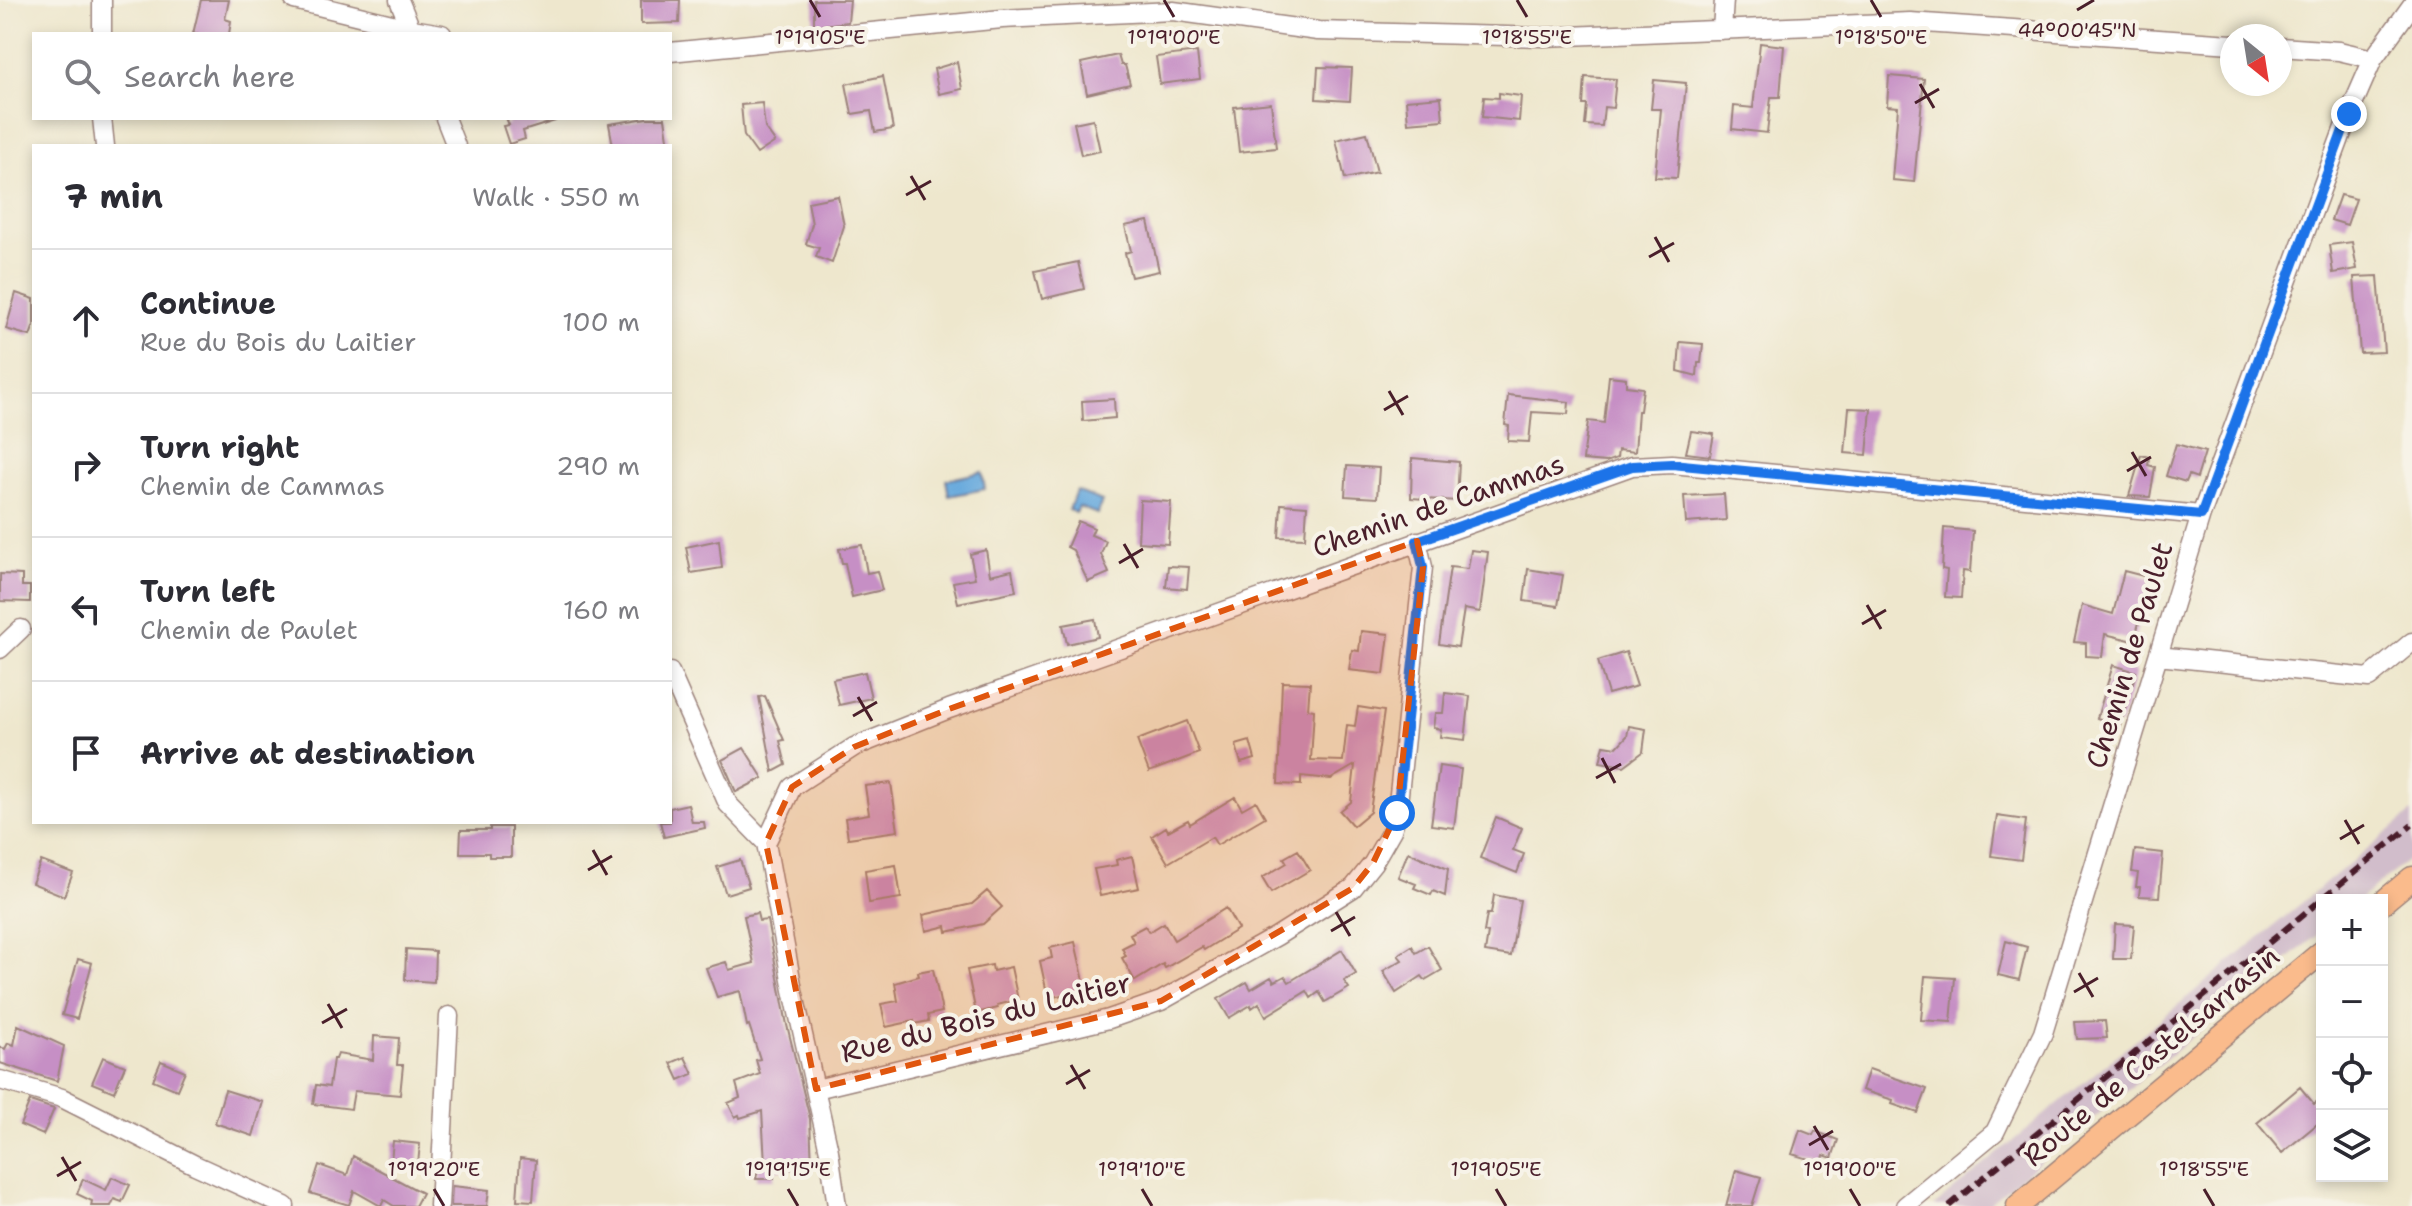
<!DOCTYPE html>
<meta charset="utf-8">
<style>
body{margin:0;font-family:"Shantell Sans",sans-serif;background:#f2f2f3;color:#2b2b33}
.controls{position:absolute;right:24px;bottom:24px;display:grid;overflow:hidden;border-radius:0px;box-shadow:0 4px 12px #0003}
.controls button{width:72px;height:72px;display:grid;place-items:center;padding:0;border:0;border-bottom:2px solid #e1e1e2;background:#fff;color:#2b2b33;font:40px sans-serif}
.compass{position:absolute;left:2220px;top:24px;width:72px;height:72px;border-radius:50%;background:#fff;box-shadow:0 4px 12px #0003;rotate:150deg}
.stop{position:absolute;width:24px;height:24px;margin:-18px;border:6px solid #1a73e8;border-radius:50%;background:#fff}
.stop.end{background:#1a73e8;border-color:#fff;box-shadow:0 2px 8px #0008}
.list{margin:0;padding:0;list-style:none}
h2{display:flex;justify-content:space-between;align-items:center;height:104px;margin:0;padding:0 32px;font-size:34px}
h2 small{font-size:26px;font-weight:400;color:#7c7c81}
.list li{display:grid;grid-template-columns:52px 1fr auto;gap:24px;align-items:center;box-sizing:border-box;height:144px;padding:0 32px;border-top:2px solid #e1e1e2}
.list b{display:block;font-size:30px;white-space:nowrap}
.list p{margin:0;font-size:26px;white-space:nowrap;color:#7c7c81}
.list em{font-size:26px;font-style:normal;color:#7c7c81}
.icon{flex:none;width:44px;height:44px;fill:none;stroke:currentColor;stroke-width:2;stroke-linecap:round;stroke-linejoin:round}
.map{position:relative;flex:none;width:2412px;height:1206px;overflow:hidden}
.search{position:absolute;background:#fff;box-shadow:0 4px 12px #0003;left:32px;top:32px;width:640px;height:88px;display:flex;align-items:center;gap:20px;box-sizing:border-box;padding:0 28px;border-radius:0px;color:#7c7c81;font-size:30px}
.panel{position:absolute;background:#fff;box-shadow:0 4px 12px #0003;left:32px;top:144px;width:640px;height:680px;border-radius:0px}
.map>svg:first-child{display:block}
</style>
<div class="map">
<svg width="2412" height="1206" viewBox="0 0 2412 1206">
<rect width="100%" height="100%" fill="#f7f3e8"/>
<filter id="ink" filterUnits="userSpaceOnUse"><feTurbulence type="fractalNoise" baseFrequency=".0125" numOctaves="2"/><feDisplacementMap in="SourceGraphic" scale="16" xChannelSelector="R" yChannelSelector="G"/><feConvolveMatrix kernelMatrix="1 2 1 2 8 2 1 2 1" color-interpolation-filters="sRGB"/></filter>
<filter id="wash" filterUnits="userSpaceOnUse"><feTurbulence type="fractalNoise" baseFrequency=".006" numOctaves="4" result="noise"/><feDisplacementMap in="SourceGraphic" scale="32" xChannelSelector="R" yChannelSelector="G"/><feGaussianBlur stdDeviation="1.8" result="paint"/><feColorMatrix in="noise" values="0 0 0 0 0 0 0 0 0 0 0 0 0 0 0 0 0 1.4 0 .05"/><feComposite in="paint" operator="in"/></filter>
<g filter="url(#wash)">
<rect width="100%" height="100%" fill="#eee7cd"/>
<path fill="#d1bdcb" d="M2412,812v45l-53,43h-37v31l-336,275h-52z"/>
<path fill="#69aadd" stroke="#5a6484" stroke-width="2" d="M982,472l3,17 -36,7 -3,-16z
M1076,491l26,10 -5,13 -18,-7 -3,6 -7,-3z"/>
<g id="blocks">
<path fill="#c68fc5" d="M201,0h28l-4,19 6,2 -2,13h-36z
M641,0h39l-1,23 -38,1z
M814,0h36l-2,22 -34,4z
M1760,43l24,3 -4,51h-9l-4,36 -35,-4 2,-23 19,2z
M1197,52l3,27 -40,5 -4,-27z
M1118,55l3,10h4l5,19 -43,10 -6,-31z
M957,62l5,27 -23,5 -5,-25z
M1318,67l34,1 -2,33 -34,-2z
M883,76l10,53 -18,3 -4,-21 -19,3 -6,-30z
M1889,76l35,3 -10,103 -22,-2 6,-73 -11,-1z
M1585,77l31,2 -3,29 -9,-1 -2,19 -17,-1 2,-20h-4z
M1654,80l32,3 -9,95 -22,-1 6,-68h-10z
M1499,93l22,3 -2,25 -37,-4 2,-20 15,1z
M1441,97l2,23 -35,3 -2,-23z
M762,103l3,25 10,14 -18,12 -13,-18 -3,-31z
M1271,103l5,45 -37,4 -5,-45z
M506,118h48l1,3 -32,10 2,8 -16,5 -6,-18 6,-1z
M647,118h18l4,28h-56l-4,-22z
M1093,119l7,32 -19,4 -7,-32z
M1367,133l10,39 -32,7 -9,-39z
M2340,195l16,4 -9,26 -16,-5z
M838,196l6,30 -12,37 -16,-6 3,-9 -13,-4 6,-20 -4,-22z
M1148,221l11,50 -28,6 -6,-24 6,-2 -6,-25z
M2352,242l5,27 -24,4 -4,-28z
M1078,262l6,27 -42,10 -7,-28z
M2378,276l6,76 -24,1 -6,-76z
M16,293l18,6v26l-4,11 -24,-7z
M1680,342l23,2 -2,19h-3l-1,13 -19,-5z
M1609,376l17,2v8l17,2 -3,23h-2l-3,41 -17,-2 -1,8 -11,4 -23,-2 5,-39 16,2z
M1508,395l61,7 -1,12 -36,-2 -3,30 -21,-1 1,-15 -4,-1z
M1114,399l1,19 -32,3 -1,-20z
M1849,408l22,1 -4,46 -22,-2z
M1691,431l23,3 -4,22 -24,-3z
M2176,444l29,8 -8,26 -8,-3 -3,7 -20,-6z
M2141,455l8,2 -1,8 7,2 -5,30 -21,-1z
M1412,458l47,4 -2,39 -46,-3z
M1347,466l32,2 -2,30 -32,-2z
M1724,494l2,26 -40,3 -2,-27z
M1140,500l31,2 -3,42 -30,-2z
M1281,504l26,2 -2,32 -26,-1z
M1078,521l16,7 -3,7 15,6 -5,13 8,19 -21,9 -15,-32 -6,-3z
M1944,528l29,3 -3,41 -7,-1 -2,27 -16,-1 2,-27 -5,-1z
M719,540l3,28 -31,5 -5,-26z
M862,545l5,28 10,-2 5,19 -30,7 -7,-34h-3l-3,-14z
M986,550l4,25 22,-5 4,21 -58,12 -5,-21 22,-4 -5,-24z
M1471,550l17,2 -8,60 -16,-3 -6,38 -19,-3 11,-77 18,2z
M1168,566l21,1 -2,22 -21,-2z
M1528,569l35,6 -5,31 -34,-5z
M2124,571l27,7 -17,63 -29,-7 -3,23 -16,-1v-13l-12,-1 8,-37 31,9z
M0,574l22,1v11h8v16l-30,-1z
M1095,619l3,18 -31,7 -4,-19z
M1361,631l28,3 -5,40 -35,-4 3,-20 7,1z
M1626,652l11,34 -29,8 -10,-33z
M2113,665l23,7 -16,53 -23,-7z
M865,672l6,26 -32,7 -6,-26z
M1282,682l28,1 -2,26 6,1 -3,50 32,1 4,-36 8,1 3,-19 26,4 -14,101 -17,14 -13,-15 11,-9 4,-37 -24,14 -30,-3v9l-23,-1z
M1445,693l25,3 -5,44 -25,-3 1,-8 -8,-1 2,-15h8z
M765,696l19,44 -4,1 6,24 -13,7 -14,-75z
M1187,721l12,32 -50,19 -12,-32z
M1629,726l17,3 -3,23 -19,14 -24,-4 4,-17 13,2 10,-11z
M1250,741l5,18 -14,4 -5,-18z
M744,748l19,30 -27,14 -14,-32z
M1439,766l22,3 -7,59 -23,-3z
M891,783l7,48 -50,7 -3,-20 24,-4 -4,-28z
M1235,797l7,12 14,-8 9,16 -48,28 -5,-8 -44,26 -16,-27 14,-9 2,4 20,-11 2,4z
M688,804l4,18h12l1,6 -41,9 -4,-15h10v-14z
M1997,816l29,4 -5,40 -30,-4z
M1496,817l26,11 -9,22 11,4 -7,19 -37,-15z
M490,827h21v30h-22v-4h-29l1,-23h29z
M1298,850l12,20 -39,23 -9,-15 25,-15 -3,-5z
M2135,850l28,3 -4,44 -20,-1 1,-9h-4l2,-14 -6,-1z
M1408,852l40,17 -3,27 -12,-5 -2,4 -17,-7 2,-4 -18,-7z
M1132,856l7,32 -39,8 -6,-27 23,-4 -1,-5z
M740,860l9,27 -23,7 -9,-27z
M41,861l32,12 -9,23 -32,-13z
M896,865l5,33 -32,5 -4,-33z
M987,891l15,16 -19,17 -36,8 -1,-6 -20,5 -3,-16 49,-11z
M1494,895l26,5 -9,56 -26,-4 3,-19 -4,-1 3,-18h4z
M1226,908l12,21 -34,21 -2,-3 -37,21 -2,-4 -28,17 -13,-23 4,-2 -4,-8 12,-6 -4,-8 15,-8 4,6 15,-9 10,17z
M757,913l2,8 8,-1 20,105 23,94 2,48 -38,3v9h-18l3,-16h6l-3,-52 -22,7 -1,-3 -4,2 -7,-14 12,-5 -4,-15 24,-9 -4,-14 4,-1 -11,-34 -2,1 -7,-35 -23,6 -11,-29 20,-6 3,8 25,-7 -10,-47z
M2115,924l19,1 -3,34h-18z
M2006,941l21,6 -8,33 -21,-5z
M1075,942l11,48 -38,8 -8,-37 12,-3 -2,-10z
M1412,946l4,7 12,-7 14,24 -17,10 -3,-4 -26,17 -13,-22 19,-11 -4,-5z
M406,949l29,2 -1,31 -29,-2z
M1342,950l14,24 -12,7 5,7 -24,14 -6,-10 -8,6 -4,-7 -41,25 -7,-13 -7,5 -1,-3 -22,13 -11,-19 29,-17 4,7 20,-12 3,5 11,-6 4,6z
M78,959l14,4 -15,56 -15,-4z
M992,965l1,6 18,-4 7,33 -21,5 1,3 -22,5 -9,-43z
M933,969l9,43 -14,3 1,6 -15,3v-3l-28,6 -5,-23 17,-3 -3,-18 24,-7 -1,-4z
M1925,976l30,2 -4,44 -30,-2z
M2105,1021l2,17 -30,1 -2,-17z
M18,1025l46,21 -7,35 -57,-18v-16l5,2 3,-6 6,2z
M374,1036l25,2 -2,27h6l-3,30 -46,-4 -3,18 -38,-5 3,-19 13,2 4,-28h3l2,-5 35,6z
M103,1057l22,9 -11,26 -22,-9z
M685,1057l8,17 -14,6 -8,-17z
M161,1061l24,10 -8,19 -24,-10z
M1869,1069l58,20 -9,24 -26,-9 1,-4 -31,-10z
M2300,1087l14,17 8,-7v23l-40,33 -25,-30z
M225,1090l38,12 -10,34 -38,-13z
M30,1101l24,8 -11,26 -23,-10z
M1800,1130l13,5 2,-4 23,9 -6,18 -8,-3 -2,8 -30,-9z
M393,1141l27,3 -2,20 -27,-3z
M353,1156l69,37 -7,13h-21l-10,-6 -3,6 -27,-15 -5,14 -39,-12 9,-28 28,10z
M520,1158l16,2 -3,41 -16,-1z
M1736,1170l25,7 -9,29h-26z
M112,1177l18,8 -8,17 -8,-3 -3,7h-20l1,-5 -15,-7 6,-15 23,11z
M452,1186l37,4 -2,16h-36z"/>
</g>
</g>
<g filter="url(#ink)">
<use href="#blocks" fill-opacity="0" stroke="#9c837c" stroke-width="2"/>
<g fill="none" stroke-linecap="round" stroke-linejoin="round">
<defs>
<path id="minor" d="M294,0l118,29 30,5
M399,0l14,34
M1722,30l2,-30
M102,34v-34
M2280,47l59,4 34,8
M670,52l332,-33 171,-8 145,20 225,6 367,-15 322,22
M102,118l3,28
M445,118l11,28
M0,649l21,-20
M2158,656l211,22 43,-36
M670,672l58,132 38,39 27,147 36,161 8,55
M766,843l26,-56 62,-40 95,-38 683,-243 40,-2 529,51
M0,1080l62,18 133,67 90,41
M816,1089l293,-70 52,-18 116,-65 76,-48 20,-25 19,-33 5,-17 26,-246 -6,-26
M439,1206l10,-190
M1905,1206l90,-74 48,-99 158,-518 148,-401 24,-55 39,-54"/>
<path id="major" d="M2382,903l30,-25
M2018,1206l304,-254"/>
</defs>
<use href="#minor" stroke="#9c837c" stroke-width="21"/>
<use href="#major" stroke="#9c837c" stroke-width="25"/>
<use href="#minor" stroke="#fff" stroke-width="18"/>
<use href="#major" stroke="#fabb8c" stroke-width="22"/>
<path stroke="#4a1f2b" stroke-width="6" stroke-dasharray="12 6" stroke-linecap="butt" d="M1949,1206l463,-381"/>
</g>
</g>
<g fill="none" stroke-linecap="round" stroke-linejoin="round" filter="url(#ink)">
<path stroke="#1a73e8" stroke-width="10" d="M1397,813l26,-246 -6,-26 215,-75 40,-2 529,51 148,-401"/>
</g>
<path fill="#e0560e" fill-opacity="0.2" stroke="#e0560e" stroke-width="6" stroke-dasharray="16 10" stroke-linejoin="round" d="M1417,541l6,26 -26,246 -24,50 -20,25 -192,113 -345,88 -50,-246 26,-56 62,-40 95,-38z"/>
<path fill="none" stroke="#4a1f2b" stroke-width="3" d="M810,0l10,17M1164,0l10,17M1517,0l10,17M1871,0l10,17M2077,10l17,-10M1920,84l14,24M1915,103l24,-14M911,176l14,24M906,195l25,-14M1655,237l14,25M1649,257l25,-14M1389,391l14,24M1384,410l24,-14M2132,452l14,24M2127,471l24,-14M1124,544l14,24M1119,563l24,-14M1867,605l14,24M1862,624l24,-14M858,697l14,24M853,716l24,-14M1602,758l13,25M1596,778l25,-14M2345,820l14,24M2340,839l24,-14M593,850l14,25M588,870l24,-14M1336,912l14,24M1331,931l24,-14M2079,973l14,24M2074,992l24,-14M328,1004l14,24M322,1023l25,-14M1071,1065l14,24M1066,1084l24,-14M1814,1126l14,24M1809,1145l24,-14M62,1157l14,24M57,1176l24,-14M434,1189l10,17M788,1189l10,17M1142,1189l10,17M1496,1189l10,17M1850,1189l10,17M2204,1189l10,17"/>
<g text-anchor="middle" stroke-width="8" stroke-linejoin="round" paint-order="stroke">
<g font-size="28" fill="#4a1f2b" stroke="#f7f3e8">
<text transform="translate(1438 505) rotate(-19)" y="10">Chemin de Cammas</text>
<text transform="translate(2129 655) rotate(-73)" y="10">Chemin de Paulet</text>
<text transform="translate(986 1017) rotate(-14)" y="10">Rue du Bois du Laitier</text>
<text transform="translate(2151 1056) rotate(-40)" y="10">Route de Castelsarrasin</text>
</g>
</g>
<g font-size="20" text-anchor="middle" fill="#4a1f2b" stroke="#f7f3e8" stroke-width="8" stroke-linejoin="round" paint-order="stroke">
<text x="2077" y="37">44°00'45"N</text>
<text x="820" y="44">1°19'05"E</text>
<text x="1527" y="44">1°18'55"E</text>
<text x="1174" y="44">1°19'00"E</text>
<text x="1881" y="44">1°18'50"E</text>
<text x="434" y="1176">1°19'20"E</text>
<text x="788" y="1176">1°19'15"E</text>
<text x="1142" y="1176">1°19'10"E</text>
<text x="1496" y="1176">1°19'05"E</text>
<text x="1850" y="1176">1°19'00"E</text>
<text x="2204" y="1176">1°18'55"E</text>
</g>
</svg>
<div class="controls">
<button>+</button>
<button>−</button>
<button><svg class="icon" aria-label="locate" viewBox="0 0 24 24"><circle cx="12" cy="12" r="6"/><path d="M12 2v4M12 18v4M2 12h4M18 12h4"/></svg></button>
<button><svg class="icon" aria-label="layers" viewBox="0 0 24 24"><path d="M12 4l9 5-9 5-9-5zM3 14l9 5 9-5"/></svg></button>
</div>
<svg class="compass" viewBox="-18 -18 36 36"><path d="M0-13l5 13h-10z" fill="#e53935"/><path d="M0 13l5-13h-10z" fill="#7c7c81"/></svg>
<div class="stop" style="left:1397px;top:813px"></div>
<div class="stop end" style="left:2349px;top:114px"></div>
<div class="search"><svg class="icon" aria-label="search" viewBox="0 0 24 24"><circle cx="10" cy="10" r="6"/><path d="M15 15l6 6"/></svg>Search here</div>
<section class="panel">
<h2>7 min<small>Walk · 550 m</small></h2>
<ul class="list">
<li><svg class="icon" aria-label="ahead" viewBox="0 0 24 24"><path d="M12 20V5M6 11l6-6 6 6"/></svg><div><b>Continue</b><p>Rue du Bois du Laitier</p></div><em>100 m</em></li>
<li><svg class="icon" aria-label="right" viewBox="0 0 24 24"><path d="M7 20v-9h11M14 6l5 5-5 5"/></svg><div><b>Turn right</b><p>Chemin de Cammas</p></div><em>290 m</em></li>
<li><svg class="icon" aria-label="left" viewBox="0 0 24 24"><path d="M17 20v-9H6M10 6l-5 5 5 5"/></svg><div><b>Turn left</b><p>Chemin de Paulet</p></div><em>160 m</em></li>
<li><svg class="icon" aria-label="arrive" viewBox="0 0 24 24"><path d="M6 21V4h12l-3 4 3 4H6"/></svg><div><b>Arrive at destination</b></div></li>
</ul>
</section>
</div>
